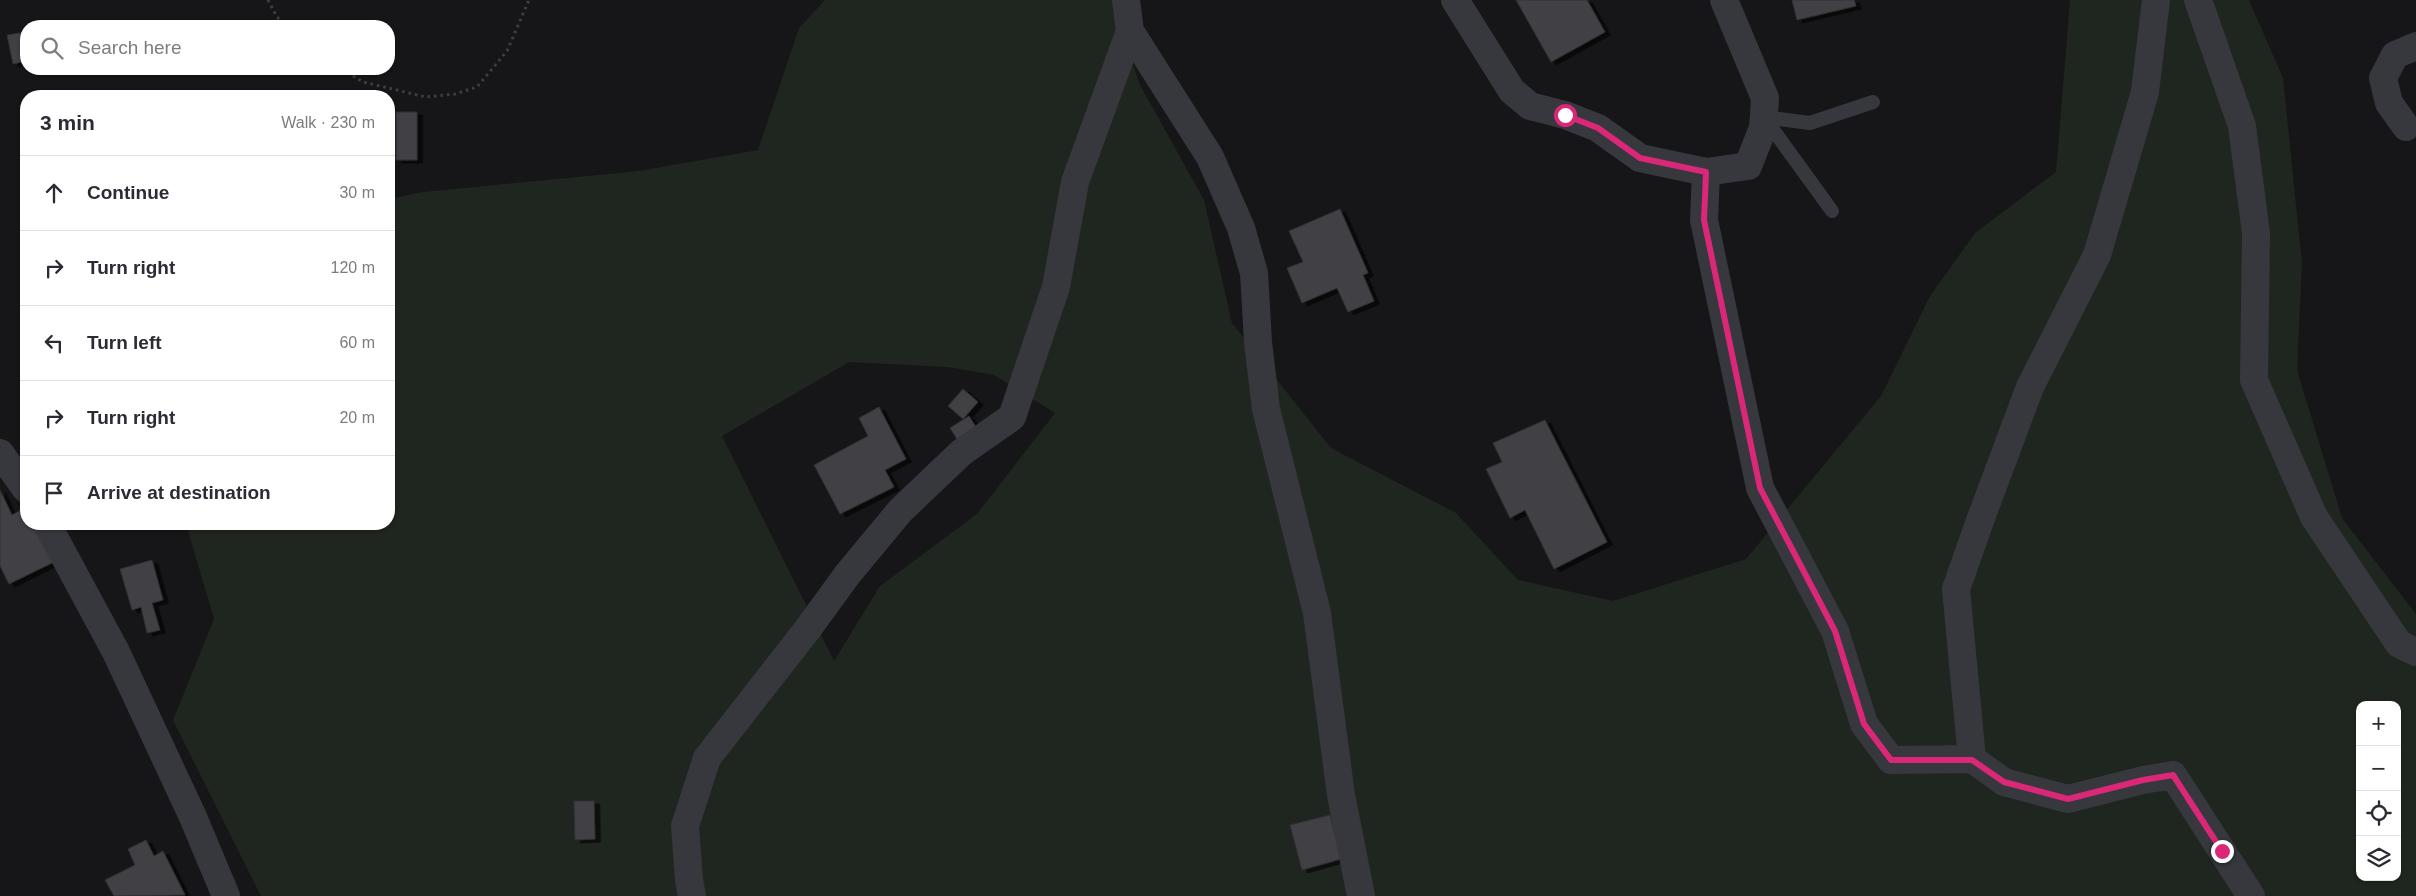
<!DOCTYPE html>
<meta charset="utf-8">
<style>
body{margin:0;font-family:Helvetica,sans-serif;background:#f2f2f3;color:#2b2b33}
.controls{position:absolute;right:15px;bottom:15px;display:grid;overflow:hidden;border-radius:10px;box-shadow:0 1px 4px #0004}
.controls button{width:45px;height:45px;display:grid;place-items:center;padding:0;border:0;border-bottom:1px solid #e1e1e2;background:#fff;color:#2b2b33;font:25px sans-serif}
.stop{position:absolute;width:15px;height:15px;margin:-11px;border:4px solid #db2777;border-radius:50%;background:#fff}
.stop.end{background:#db2777;border-color:#fff;box-shadow:0 1px 5px #0008}
.list{margin:0;padding:0;list-style:none}
h2{display:flex;justify-content:space-between;align-items:center;height:65px;margin:0;padding:0 20px;font-size:21px}
h2 small{font-size:16px;font-weight:400;color:#7c7c81}
.list li{display:grid;grid-template-columns:32px 1fr auto;gap:15px;align-items:center;box-sizing:border-box;height:75px;padding:0 20px;border-top:1px solid #e1e1e2}
.list b{display:block;font-size:19px;white-space:nowrap}
.list em{font-size:16px;font-style:normal;color:#7c7c81}
.icon{flex:none;width:28px;height:28px;fill:none;stroke:currentColor;stroke-width:2;stroke-linecap:round;stroke-linejoin:round}
.map{position:relative;flex:none;width:2416px;height:896px;overflow:hidden}
.search{position:absolute;background:#fff;box-shadow:0 1px 4px #0004;left:20px;top:20px;width:375px;height:55px;display:flex;align-items:center;gap:12px;box-sizing:border-box;padding:0 18px;border-radius:20px;color:#7c7c81;font-size:19px}
.panel{position:absolute;background:#fff;box-shadow:0 1px 4px #0004;left:20px;top:90px;width:375px;height:440px;border-radius:20px}
.map>svg:first-child{display:block}
</style>
<div class="map">
<svg width="2416" height="896" viewBox="0 0 2416 896">
<defs>
<filter id="shadow"><feDropShadow dx="5.5" dy="3" stdDeviation="0" flood-color="#0009"/></filter>
</defs>
<rect width="100%" height="100%" fill="#161618"/>
<path fill="#1e261f" fill-rule="evenodd" d="M825,0h289l25,83 65,117 28,123 99,125 125,65 62,67 95,21 133,-42 135,-163 49,-100 45,-63 81,-61 14,-172h179l34,78 19,185 -5,107 45,148 74,96v282h-2155l-88,-176 41,-101 -28,-95h203v-325l34,-7 216,-21 119,-21 41,-122zM849,362l98,5 47,8 61,38 -78,101 -97,72 -46,75 -112,-225zM2360,705h37v172h-37z"/>
<path fill="#404145" stroke="#303034" filter="url(#shadow)" d="M1516,0h71l18,32 -54,30z
M1792,0h62l2,6 -59,14z
M26,32v29l-13,3 -6,-29z
M396,112h21v48h-21z
M1340,209l28,64 -5,2 11,26 -26,11 -11,-24 -35,15 -15,-35 16,-6 -14,-31z
M963,389l15,13 -15,17 -15,-13z
M879,407l27,52 -21,11 9,17 -54,27 -26,-49 54,-29 -9,-18z
M969,416l12,19 -19,12 -12,-19z
M1545,420l62,122 -53,27 -29,-59 -15,8 -24,-49 16,-7 -9,-19z
M0,490l12,25 14,-8v17h9l21,37 -47,23 -9,-18z
M152,560l11,40 -11,3 8,27 -13,3 -6,-26 -9,3 -12,-41z
M574,801h20l1,38 -20,1z
M1330,815l11,44 -39,11 -12,-45z
M146,840l8,16 9,-5 22,44 -71,1 -9,-16 30,-15 -7,-16z"/>
<g fill="none" stroke-linecap="round" stroke-linejoin="round">
<path stroke="#3d3f44" stroke-width="3" stroke-dasharray="2.5 4" stroke-linecap="butt" d="M268,0l9,17 10,9
M342,69l21,13 63,15 29,-3 22,-7 30,-36 22,-51"/>
<path stroke="#37383d" stroke-width="14" d="M1764,117l46,6 63,-21
M1766,120l66,91"/>
<path stroke="#37383d" stroke-width="28" d="M1455,0l57,91 18,15 35,9 33,13 42,30 66,14 42,-6 15,-38 2,-30 -41,-98
M2198,0l44,126 14,107 -2,147 60,137 85,127 17,8
M1130,31l80,126 31,71 13,45 4,69 8,67 51,204 24,182 20,101
M2406,127l-17,-24 -6,-25 12,-23 21,-9
M1706,172l-2,48 56,268 75,143 29,93 27,36 81,-1 32,23 64,17 75,-19 30,-5 78,121
M0,453l26,36
M47,524l69,128 77,165 33,79
M1972,759l-16,-170 25,-71 49,-131 67,-132 48,-163 11,-92
M692,896l-3,-16 -4,-54 22,-68 100,-128 40,-55 53,-64 62,-59 50,-35 44,-130 19,-105 55,-151 -4,-31"/>
</g>
<g fill="none" stroke-linecap="round" stroke-linejoin="round">
<path stroke="#db2777" stroke-width="6" d="M1565,115l33,13 42,30 66,14 -2,48 56,268 75,143 29,93 27,36h81l32,22 64,17 75,-19 30,-5 49,76"/>
</g>
</svg>
<div class="controls">
<button>+</button>
<button>−</button>
<button><svg class="icon" aria-label="locate" viewBox="0 0 24 24"><circle cx="12" cy="12" r="6"/><path d="M12 2v4M12 18v4M2 12h4M18 12h4"/></svg></button>
<button><svg class="icon" aria-label="layers" viewBox="0 0 24 24"><path d="M12 4l9 5-9 5-9-5zM3 14l9 5 9-5"/></svg></button>
</div>
<div class="stop" style="left:1565px;top:115px"></div>
<div class="stop end" style="left:2222px;top:851px"></div>
<div class="search"><svg class="icon" aria-label="search" viewBox="0 0 24 24"><circle cx="10" cy="10" r="6"/><path d="M15 15l6 6"/></svg>Search here</div>
<section class="panel">
<h2>3 min<small>Walk · 230 m</small></h2>
<ul class="list">
<li><svg class="icon" aria-label="ahead" viewBox="0 0 24 24"><path d="M12 20V5M6 11l6-6 6 6"/></svg><div><b>Continue</b></div><em>30 m</em></li>
<li><svg class="icon" aria-label="right" viewBox="0 0 24 24"><path d="M7 20v-9h11M14 6l5 5-5 5"/></svg><div><b>Turn right</b></div><em>120 m</em></li>
<li><svg class="icon" aria-label="left" viewBox="0 0 24 24"><path d="M17 20v-9H6M10 6l-5 5 5 5"/></svg><div><b>Turn left</b></div><em>60 m</em></li>
<li><svg class="icon" aria-label="right" viewBox="0 0 24 24"><path d="M7 20v-9h11M14 6l5 5-5 5"/></svg><div><b>Turn right</b></div><em>20 m</em></li>
<li><svg class="icon" aria-label="arrive" viewBox="0 0 24 24"><path d="M6 21V4h12l-3 4 3 4H6"/></svg><div><b>Arrive at destination</b></div></li>
</ul>
</section>
</div>
